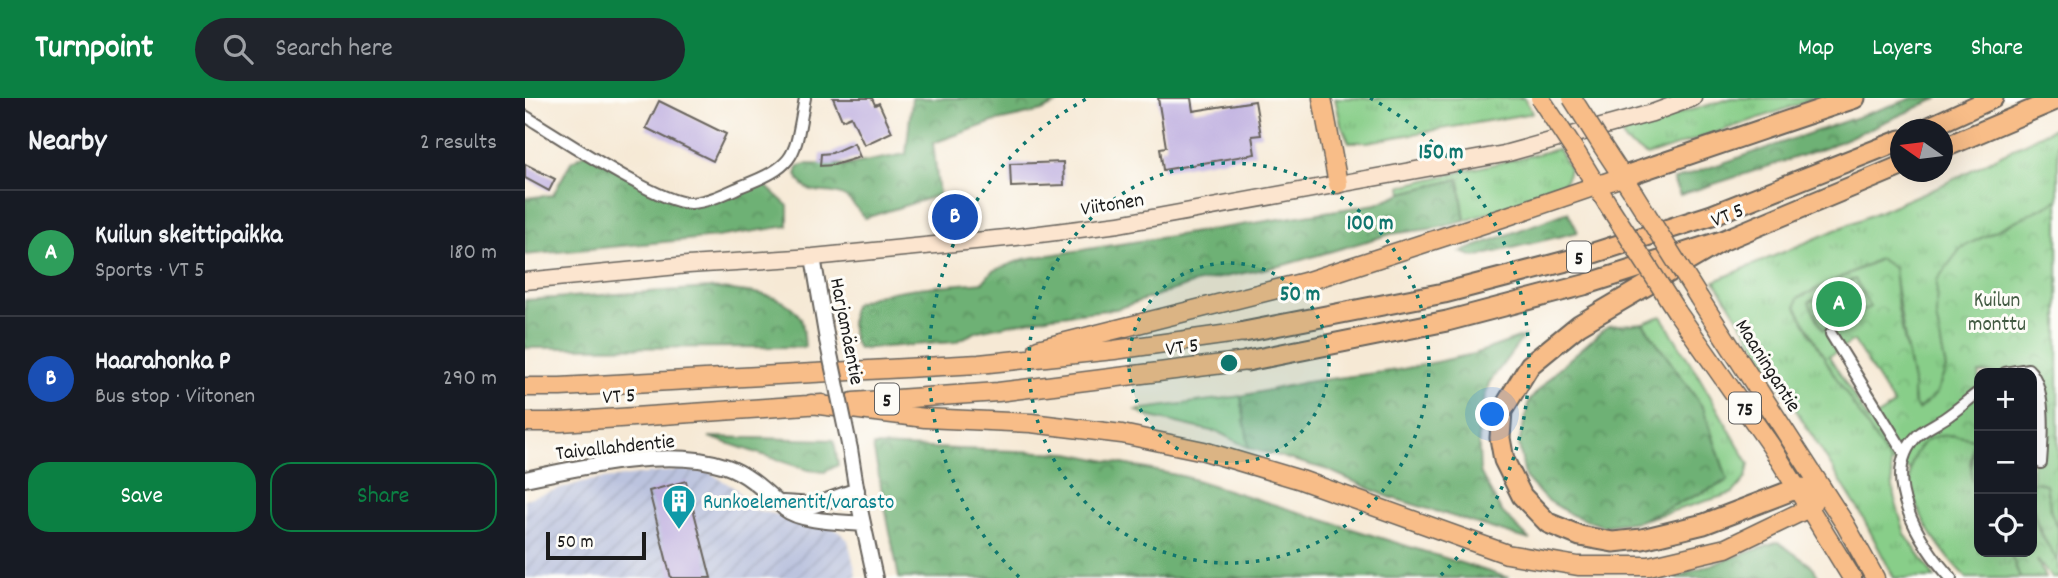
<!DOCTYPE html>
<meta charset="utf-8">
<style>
body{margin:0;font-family:Dekko,sans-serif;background:#20242c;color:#f1f3f6}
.controls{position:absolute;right:21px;bottom:21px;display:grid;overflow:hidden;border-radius:14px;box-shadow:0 7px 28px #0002}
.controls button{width:63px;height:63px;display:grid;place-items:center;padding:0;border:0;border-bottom:2px solid #363941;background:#171b24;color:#f1f3f6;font:35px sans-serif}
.compass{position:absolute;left:1365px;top:21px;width:63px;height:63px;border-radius:50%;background:#171b24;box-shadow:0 7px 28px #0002;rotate:284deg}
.scale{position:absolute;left:21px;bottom:18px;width:100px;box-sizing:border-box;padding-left:7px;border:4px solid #1c1c1c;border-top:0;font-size:19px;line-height:24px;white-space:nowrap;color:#1c1c1c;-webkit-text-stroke:5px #fdfcf7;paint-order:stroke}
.you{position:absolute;left:968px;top:317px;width:24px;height:24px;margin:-18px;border:5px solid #fff;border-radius:50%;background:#1a73e8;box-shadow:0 0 0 10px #1a73e833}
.badge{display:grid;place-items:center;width:46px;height:46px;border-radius:50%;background:#0b8043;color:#fff;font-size:23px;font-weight:700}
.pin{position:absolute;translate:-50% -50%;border:4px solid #fff;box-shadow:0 2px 7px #0006}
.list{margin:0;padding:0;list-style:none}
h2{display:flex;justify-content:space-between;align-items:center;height:91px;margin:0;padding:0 28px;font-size:30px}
h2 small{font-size:23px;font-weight:400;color:#9ea1a6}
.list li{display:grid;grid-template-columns:46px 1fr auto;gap:21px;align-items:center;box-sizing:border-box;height:126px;padding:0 28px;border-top:2px solid #363941}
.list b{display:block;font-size:26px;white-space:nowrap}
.list p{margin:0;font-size:23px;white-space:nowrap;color:#9ea1a6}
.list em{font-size:23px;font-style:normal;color:#9ea1a6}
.actions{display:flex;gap:14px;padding:21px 28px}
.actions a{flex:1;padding:16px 0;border:2px solid #0b8043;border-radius:21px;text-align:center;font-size:24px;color:#0b8043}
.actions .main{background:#0b8043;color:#fff}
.icon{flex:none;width:38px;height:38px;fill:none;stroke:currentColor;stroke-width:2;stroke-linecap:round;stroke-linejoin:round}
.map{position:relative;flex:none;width:1533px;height:480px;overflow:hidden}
header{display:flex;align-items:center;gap:42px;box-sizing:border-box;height:98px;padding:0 35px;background:#0b8043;color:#fff}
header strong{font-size:33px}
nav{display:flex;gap:38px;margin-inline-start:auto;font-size:24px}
.search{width:490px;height:63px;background:#20242c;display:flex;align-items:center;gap:18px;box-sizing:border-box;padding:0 24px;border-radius:38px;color:#9ea1a6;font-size:26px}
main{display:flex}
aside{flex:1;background:#171b24}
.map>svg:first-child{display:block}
</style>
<header>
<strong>Turnpoint</strong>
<div class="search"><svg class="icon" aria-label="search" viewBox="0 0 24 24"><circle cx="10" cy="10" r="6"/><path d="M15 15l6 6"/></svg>Search here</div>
<nav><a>Map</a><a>Layers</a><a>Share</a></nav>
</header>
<main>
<aside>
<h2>Nearby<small>2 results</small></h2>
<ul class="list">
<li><span class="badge" style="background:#2e9e5b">A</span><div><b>Kuilun skeittipaikka</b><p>Sports · VT 5</p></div><em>180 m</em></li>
<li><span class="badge" style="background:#1a4fb4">B</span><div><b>Haarahonka P</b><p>Bus stop · Viitonen</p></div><em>290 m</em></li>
</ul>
<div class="actions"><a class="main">Save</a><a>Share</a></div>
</aside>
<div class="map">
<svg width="1533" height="480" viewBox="0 0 1533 480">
<defs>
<pattern id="industrial-furrows" width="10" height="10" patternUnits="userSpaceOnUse" patternTransform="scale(1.75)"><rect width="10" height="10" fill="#bbc3de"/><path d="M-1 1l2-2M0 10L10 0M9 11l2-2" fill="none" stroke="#a0a7be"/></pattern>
<pattern id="grass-tufts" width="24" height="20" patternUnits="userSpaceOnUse" patternTransform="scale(1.75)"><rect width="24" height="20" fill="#88ce89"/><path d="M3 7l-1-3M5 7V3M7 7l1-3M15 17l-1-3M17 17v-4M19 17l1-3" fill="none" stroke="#75b076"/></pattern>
<pattern id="forest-crowns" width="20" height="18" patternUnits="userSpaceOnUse" patternTransform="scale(1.75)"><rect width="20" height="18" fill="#6eb175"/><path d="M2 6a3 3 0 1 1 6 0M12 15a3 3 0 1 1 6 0" fill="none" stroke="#5a8f5f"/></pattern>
<pattern id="park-crowns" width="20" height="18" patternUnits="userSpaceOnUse" patternTransform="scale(1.75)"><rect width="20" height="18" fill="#88ce89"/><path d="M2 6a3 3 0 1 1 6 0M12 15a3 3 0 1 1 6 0" fill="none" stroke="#75b076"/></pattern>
</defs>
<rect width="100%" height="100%" fill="#fdfcf7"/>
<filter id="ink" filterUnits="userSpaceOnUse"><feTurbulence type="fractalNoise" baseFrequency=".0143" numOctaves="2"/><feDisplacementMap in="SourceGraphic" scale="14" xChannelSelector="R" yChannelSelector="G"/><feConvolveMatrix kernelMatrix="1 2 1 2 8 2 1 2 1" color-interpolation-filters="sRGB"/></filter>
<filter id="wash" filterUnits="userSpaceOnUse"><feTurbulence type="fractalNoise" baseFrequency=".00686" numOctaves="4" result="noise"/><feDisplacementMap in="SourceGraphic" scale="28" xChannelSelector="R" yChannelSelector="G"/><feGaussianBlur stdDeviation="1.57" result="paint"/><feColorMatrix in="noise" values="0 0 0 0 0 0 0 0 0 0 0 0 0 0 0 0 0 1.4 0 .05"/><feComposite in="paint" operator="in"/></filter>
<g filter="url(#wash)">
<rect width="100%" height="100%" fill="#f6e9d5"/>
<path fill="url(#industrial-furrows)" d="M155,372l29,2 27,17 16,20 82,19 14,12 9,38h-332v-79l62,-18z"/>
<path fill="url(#grass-tufts)" stroke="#527552" stroke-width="2" d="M810,0h189l9,15 -166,29h-18l-8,-18z
M1207,0h86l-171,58 -22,-14 -5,-11z
M1533,28v74l-97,48 -20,96 5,24 -10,26 -19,16c-6,-12 -3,-24 -6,-38 -6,-35 -13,-68 -17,-104l-15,-9 -81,39 -2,9 36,64 58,91 4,34 11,38 30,44h-41l-34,-66 -145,-231 229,-97z
M1033,51l11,19 -2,10 -7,10 -95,33 -6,-42 -57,14 -1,-7z
M1136,218l37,59 51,89 -3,14 -13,15 -94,28 89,-40 -25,-73 -60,-85z
M716,298l8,52 -29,-15 -73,-17 -11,-6z
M1433,337l16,4 -4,24 9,34v55h31l10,26h-53c-26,-25 -75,-90 -50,-127 3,-5 8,-12 14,-15 8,-3 20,-1 27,-1z
M1507,382l14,4 5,28 7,16v34c-17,-25 -29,-50 -26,-82z"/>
<path fill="url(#forest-crowns)" stroke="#456648" stroke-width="2" d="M387,0h155l-25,13 -49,11 -60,21 6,52 -74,23c-6,-6 -13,-17 -20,-21 -19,-11 -35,4 -49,-22l2,-7 7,-4 42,1 59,-11z
M1388,0h26l-114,50 -145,47 -7,-15z
M61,55l94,49 79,-22 29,26v20l-71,11 -192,18v-57l28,-3 18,-33z
M934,81l6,42 -28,7 -46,6 -107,31 -89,18 -79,26 -64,7 -74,15 -23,11 -97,7c-8,-15 -8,-28 -5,-44 32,-18 93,-19 130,-23l9,-11 32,-12 352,-55 26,-11z
M1043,114l10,20 -103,25 -14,-5z
M186,190c28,4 75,2 90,31 3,7 3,20 4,28l-280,1v-48z
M1118,225l60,85 25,73 -89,40 -36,5 -31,-11 -28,-17 -19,-21 -6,-33 10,-43 30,-33 49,-42z
M999,238l-35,47 -11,39 2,50 21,39 29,29 -141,-43 -61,-27 -79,-22 -8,-52 65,-14 92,-12 76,-16z
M184,339l125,3 4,25 -13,7 -17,-2z
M348,348l196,7 117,24 323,101h-610z
M1253,444l35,25 6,11h-147z"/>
<path fill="url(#park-crowns)" stroke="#527552" stroke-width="2" fill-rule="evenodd" d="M1533,102v328l-7,-16 -5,-28 -14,-2v-109h-53v124l-8,-21 3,-37c-33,-7 -56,-7 -64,31l-20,-8 -58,-91 -36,-65 2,-8 82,-39 14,9 4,41 15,73v19l5,9 18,-16 10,-25 -10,-52 1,-37 24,-32zM1329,243l40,64 -25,16 -40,-65z
M1507,406l7,27 19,31v16h-6l-15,-18 8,18h-25l-10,-26h22z"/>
<path fill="#88ce89" stroke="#527552" stroke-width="2" d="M1330,181l15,28 -47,23 -14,-28z"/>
<g id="blocks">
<path fill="#c1b2e1" d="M308,0h39l3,7 4,-2 13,29 -28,13 -13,-29 -9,4z
M633,0h33l2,13 62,-10 6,34 -9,1 3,18 -92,16 -3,-22 6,-1z
M134,3l67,33 -13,27 -67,-33z
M329,45l6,14 -26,8 -14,1 1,-12 11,-1z
M538,64l1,23 -53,2 -1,-23z
M0,66l30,15 -6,12 -24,-13z
M161,383l2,8 23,89h-40l-22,-87z"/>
</g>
</g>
<g filter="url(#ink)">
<use href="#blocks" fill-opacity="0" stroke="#68645d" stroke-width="2"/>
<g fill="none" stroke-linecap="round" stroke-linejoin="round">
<defs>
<path id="minor" d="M0,18c32,19 135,89 166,87 18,-1 35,-10 51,-17 58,-22 52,-32 63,-88
M1306,236l74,120
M1480,275l23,-4c19,18 15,68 13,94
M1426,480c-31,-33 -74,-103 -33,-143 8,-7 18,-11 27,-17 12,-8 23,-18 34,-26"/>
<path id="tertiary" d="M288,159l14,83
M325,351l9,56 16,73
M0,381c56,-12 145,-32 200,-13 24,8 43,28 60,43 16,13 58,13 78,15
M258,405l32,2 42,-15"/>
<path id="secondary" d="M0,183l163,-16 125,-8 203,-20 103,-13 385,-70 148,-41 41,-15"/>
<path id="primary" d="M797,0l16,86
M1078,49l31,47
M1052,56l30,49
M1174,200l146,226 30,54
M1152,214l94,134 81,132"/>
<path id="trunk" d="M513,251l267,-67 197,-64 120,-41
M0,289h35l419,-23 135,-14 130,-18
M328,304l145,-10 249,-31
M286,306l114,14 106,5 91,11 82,17 97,29 206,74 71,12h71l77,-18 83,-40 12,-19
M0,324h36l261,-18"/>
<path id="motorway" d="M1398,32l70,-32
M1418,50l115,-49
M1097,79l233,-79
M1197,143l-143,84 -49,40 -28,46 -2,27 4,22 18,36 26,27 32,13 33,6 29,-3 62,-15 94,-36 23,1
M719,234l200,-39 134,-35 134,-43 189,-75
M722,263l200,-40 137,-36 138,-44 179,-75"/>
</defs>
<use href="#minor" stroke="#68645d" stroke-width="14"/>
<use href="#tertiary" stroke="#68645d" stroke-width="18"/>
<use href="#secondary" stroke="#68645d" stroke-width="19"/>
<use href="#primary" stroke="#68645d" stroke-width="21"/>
<use href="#trunk" stroke="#68645d" stroke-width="21"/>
<use href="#motorway" stroke="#68645d" stroke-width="23"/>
<use href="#minor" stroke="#fff" stroke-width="10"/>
<use href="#tertiary" stroke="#fff" stroke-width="14"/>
<use href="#secondary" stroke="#fce5cf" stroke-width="16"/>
<use href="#primary" stroke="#f8bd88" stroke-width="18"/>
<use href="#trunk" stroke="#f8bd88" stroke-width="18"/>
<use href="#motorway" stroke="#f8bd88" stroke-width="19"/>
<defs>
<path id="tertiary-bridge" d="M302,242l23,109"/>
<path id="primary-bridge" d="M1015,0l37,56
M1047,0l31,49
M1109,96l65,104
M1082,105l70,109"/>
</defs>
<use href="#tertiary-bridge" stroke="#68645d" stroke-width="18" stroke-linecap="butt"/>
<use href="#primary-bridge" stroke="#68645d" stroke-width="21" stroke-linecap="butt"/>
<use href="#tertiary-bridge" stroke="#fff" stroke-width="14"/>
<use href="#primary-bridge" stroke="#f8bd88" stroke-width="18"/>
</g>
</g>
<circle cx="704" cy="265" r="100" fill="#0f766e" fill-opacity=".12"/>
<g fill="none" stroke="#0f766e" stroke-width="3.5" stroke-dasharray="3.5 7">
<circle cx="704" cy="265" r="100"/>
<circle cx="704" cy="265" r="200"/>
<path d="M494 479A300 300 0 0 1 563 0M845 0A300 300 0 0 1 914 479"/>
</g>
<defs>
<symbol id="building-pin" viewBox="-11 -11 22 30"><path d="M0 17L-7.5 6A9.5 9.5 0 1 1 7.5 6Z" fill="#0f9aa8" stroke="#fdfcf7"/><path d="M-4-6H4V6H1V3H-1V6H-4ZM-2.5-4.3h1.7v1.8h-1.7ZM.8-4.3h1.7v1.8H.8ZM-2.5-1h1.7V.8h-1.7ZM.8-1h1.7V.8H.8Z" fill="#fff"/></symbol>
</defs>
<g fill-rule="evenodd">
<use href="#building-pin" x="135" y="384" width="38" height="52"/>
</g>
<g text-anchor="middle" stroke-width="6" stroke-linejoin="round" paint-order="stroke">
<g fill="#fdfcf7" stroke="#605f5e" stroke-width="2">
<rect x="1042" y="143.5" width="24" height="31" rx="5"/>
<rect x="350" y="285.5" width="24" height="31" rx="5"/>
<rect x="1204" y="294.5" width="32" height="31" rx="5"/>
</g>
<g font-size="19" font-weight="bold" fill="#1c1c1c">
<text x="1054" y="166">5</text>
<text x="362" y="308">5</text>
<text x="1220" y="317">75</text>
</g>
<g font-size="21" fill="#1c1c1c" stroke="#fdfcf7">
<text transform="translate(587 105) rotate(-9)" y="7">Viitonen</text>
<text transform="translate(1202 116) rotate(-22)" y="7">VT 5</text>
<text transform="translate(323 233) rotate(79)" y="7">Harjamäentie</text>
<text transform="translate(657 248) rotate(-8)" y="7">VT 5</text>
<text transform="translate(1244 267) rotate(58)" y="7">Maaningantie</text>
<text transform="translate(94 297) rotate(-4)" y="7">VT 5</text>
<text transform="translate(90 348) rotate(-6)" y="7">Taivallahdentie</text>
</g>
<g font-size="21" fill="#425a42" stroke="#fdfcf7">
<text x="1472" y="208">Kuilun<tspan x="1472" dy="24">monttu</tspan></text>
</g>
<g font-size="21" fill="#0d838f" stroke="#fdfcf7" text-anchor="start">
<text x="178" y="410">Runkoelementit/varasto</text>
</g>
</g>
<circle cx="704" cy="265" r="10" fill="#0f766e" stroke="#fdfcf7" stroke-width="3.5"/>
<g font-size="21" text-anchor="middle" font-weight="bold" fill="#0f766e" stroke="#fdfcf7" stroke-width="6" stroke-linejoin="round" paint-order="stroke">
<text x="916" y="60">150 m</text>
<text x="845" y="131">100 m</text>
<text x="775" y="202">50 m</text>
</g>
</svg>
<div class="controls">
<button>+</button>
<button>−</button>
<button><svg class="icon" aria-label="locate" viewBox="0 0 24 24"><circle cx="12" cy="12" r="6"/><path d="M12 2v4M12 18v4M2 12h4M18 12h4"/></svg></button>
</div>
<svg class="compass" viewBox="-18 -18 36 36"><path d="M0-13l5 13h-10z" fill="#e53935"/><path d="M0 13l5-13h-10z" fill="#9ea1a6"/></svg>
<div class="scale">50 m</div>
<div class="you"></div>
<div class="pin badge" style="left:1314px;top:206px;background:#2e9e5b">A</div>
<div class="pin badge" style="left:430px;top:119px;background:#1a4fb4">B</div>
</div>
</main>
